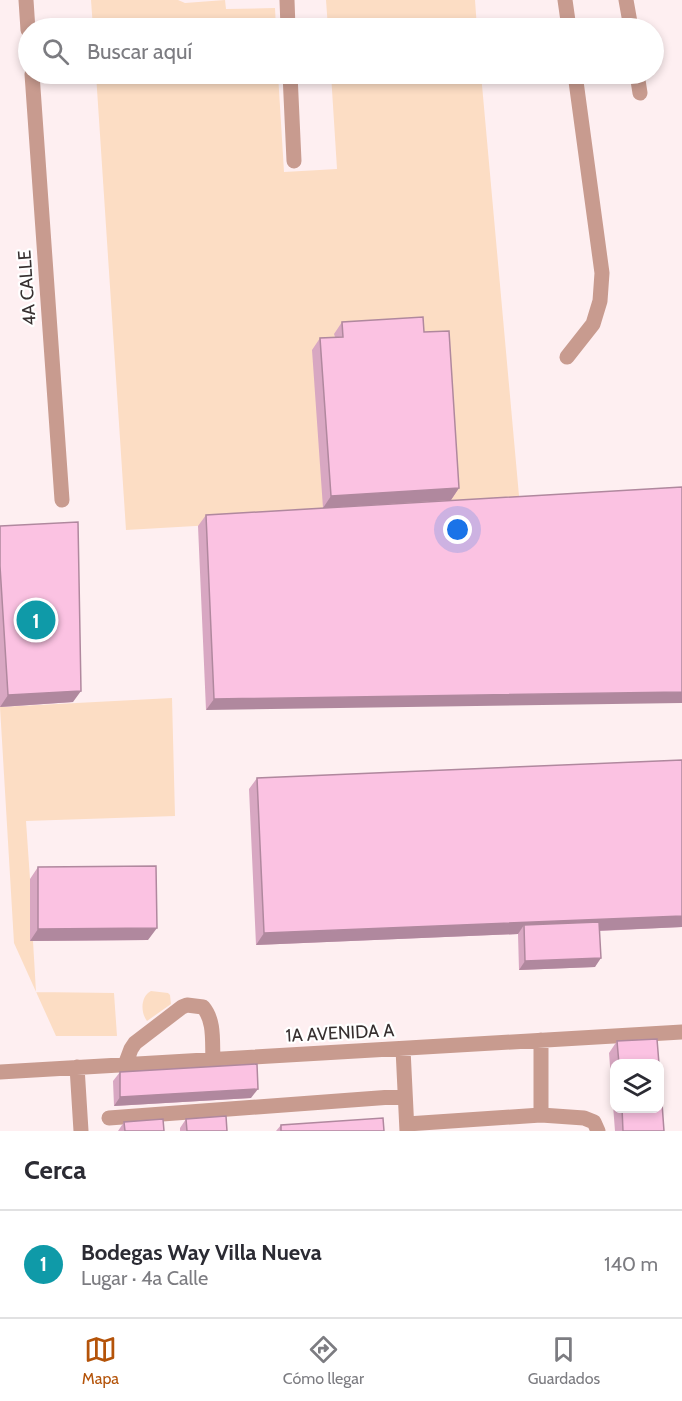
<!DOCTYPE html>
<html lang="es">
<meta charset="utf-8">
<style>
body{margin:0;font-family:Cabin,sans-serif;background:#f2f2f3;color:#2b2b33}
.controls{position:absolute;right:18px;bottom:18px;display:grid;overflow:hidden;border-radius:12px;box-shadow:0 3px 9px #0003}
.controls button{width:54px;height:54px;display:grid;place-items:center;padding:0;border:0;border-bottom:2px solid #e1e1e2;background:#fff;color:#2b2b33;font:30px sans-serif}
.you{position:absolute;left:458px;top:530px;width:21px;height:21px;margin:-15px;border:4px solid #fff;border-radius:50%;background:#1a73e8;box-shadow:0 0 0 9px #1a73e833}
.badge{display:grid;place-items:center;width:39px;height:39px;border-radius:50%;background:#b45309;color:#fff;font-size:20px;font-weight:700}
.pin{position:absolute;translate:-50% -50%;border:3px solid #fff;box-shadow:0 2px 6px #0006}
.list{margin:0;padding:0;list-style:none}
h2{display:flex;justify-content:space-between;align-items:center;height:78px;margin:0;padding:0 24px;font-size:26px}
h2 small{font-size:20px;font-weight:400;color:#7c7c81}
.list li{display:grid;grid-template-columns:39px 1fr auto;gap:18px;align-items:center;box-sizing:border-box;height:108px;padding:0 24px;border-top:2px solid #e1e1e2}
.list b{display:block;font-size:22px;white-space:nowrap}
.list p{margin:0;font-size:20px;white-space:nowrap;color:#7c7c81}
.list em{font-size:20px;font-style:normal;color:#7c7c81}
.icon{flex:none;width:33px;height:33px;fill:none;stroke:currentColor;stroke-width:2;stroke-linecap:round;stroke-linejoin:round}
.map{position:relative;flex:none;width:682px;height:1131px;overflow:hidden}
.search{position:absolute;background:#fff;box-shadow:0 3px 9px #0003;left:18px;right:18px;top:18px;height:66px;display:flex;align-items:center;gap:15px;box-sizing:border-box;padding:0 21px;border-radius:33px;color:#7c7c81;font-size:22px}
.sheet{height:186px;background:#fff}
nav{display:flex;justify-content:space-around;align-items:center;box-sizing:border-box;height:84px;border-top:2px solid #e1e1e2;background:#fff;font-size:16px;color:#7c7c81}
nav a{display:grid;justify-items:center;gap:3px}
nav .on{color:#b45309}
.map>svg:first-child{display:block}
</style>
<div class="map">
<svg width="682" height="1131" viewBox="0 0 682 1131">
<rect width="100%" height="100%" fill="#feeff1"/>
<path fill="#fcddc4" d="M91,0h87l7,3 40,-3 1,9 49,-1 1,20h-183z
M326,0h149l2,28h-149z
M96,74h182l6,98 53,-3 -6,-95h150l39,433 -394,23z
M172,698l3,118 -149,5 4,58v61l3,1 3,51 78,1 3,43h-61l-42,-93 -14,-236z
M151,991l17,2 2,2 1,9 -24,17c-7,-9 -6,-25 4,-30z"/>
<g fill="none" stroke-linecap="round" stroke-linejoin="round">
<path stroke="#c89b8f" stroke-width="15" d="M26,0l2,30
M287,0l1,28
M565,0l4,28
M626,0l5,28
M32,74l30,426
M290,74l4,87
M637,74l3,19
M567,357l26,-33 7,-23 2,-28 -27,-199
M403,1049l4,82
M125,1065l6,-16 4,-6 47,-36 5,-2 16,2c12,14 9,35 10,53
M77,1067l4,64
M0,1072l682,-40
M541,1115l43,3 10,4 4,9
M109,1118l296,-22
M407,1124l134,-9v-75"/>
</g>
<path fill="#d8a7c2" d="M342,322l82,10 35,156 -8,12 -128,8 -11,-158 8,-12 15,-1 -1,-3z
M682,487l-476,223 -8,-184 8,-11z
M0,526l73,176 -73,5z
M682,760v167l-82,4 -5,36 -76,3 -1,-36 -262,11 -7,-156 8,-11z
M38,867l110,73 -118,1v-62z
M617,1041l42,23h-44v44h45l4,23h-49l-6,-78z
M120,1072l131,26 -137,8 -1,-25z
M186,1119l41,12h-47v-3z
M124,1122l40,9h-46z
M281,1125l103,6h-108z"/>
<path fill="#b0889e" d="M459,488l-8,12 -128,8 8,-12z
M81,691l-8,11 -73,5 8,-12z
M682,692v11l-476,7 8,-11z
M682,916v11l-158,7v-9l-6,9 -262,11 8,-12z
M157,928l-9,12 -118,1 8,-12z
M601,958l-6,9 -76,3 6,-9z
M258,1089l-7,9 -137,8 6,-9z"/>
<path fill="#fbc2e2" stroke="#b0889e" stroke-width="1.5" d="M423,317l1,15 25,-1 10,157 -128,8 -11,-158 23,-1 -1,-15z
M682,487v205l-468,7 -8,-184z
M78,522l3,169 -73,4 -8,-129v-40z
M682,760v156l-418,17 -7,-155z
M156,866l1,62 -119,1v-62z
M599,922l2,36 -76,3 -1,-36z
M657,1039l2,25h-40l-2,-23z
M257,1064l1,25 -138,8v-25z
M660,1075l4,56h-41l-1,-23h38z
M226,1116l1,15h-40l-1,-12z
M383,1118l1,13h-103v-6z
M163,1119l1,12h-39l-1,-9z"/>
<g text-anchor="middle" stroke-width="4.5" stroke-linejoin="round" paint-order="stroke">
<g font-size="18" fill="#373030" stroke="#fff">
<text transform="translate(27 288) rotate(-94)" y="6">4A CALLE</text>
<text transform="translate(340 1033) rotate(-3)" y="6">1A AVENIDA A</text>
</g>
</g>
</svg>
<div class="controls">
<button><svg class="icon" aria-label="layers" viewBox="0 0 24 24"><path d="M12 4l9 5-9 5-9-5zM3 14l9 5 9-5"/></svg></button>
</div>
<div class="you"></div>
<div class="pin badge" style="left:36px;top:620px;background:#0f9aa8">1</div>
<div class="search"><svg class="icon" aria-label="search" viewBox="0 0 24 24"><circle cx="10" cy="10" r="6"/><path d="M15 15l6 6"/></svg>Buscar aquí</div>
</div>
<section class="sheet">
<h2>Cerca<small></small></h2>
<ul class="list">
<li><span class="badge" style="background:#0f9aa8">1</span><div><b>Bodegas Way Villa Nueva</b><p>Lugar · 4a Calle</p></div><em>140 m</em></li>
</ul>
</section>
<nav>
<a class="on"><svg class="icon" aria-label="map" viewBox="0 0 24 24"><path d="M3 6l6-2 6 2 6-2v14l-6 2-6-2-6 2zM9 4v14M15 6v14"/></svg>Mapa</a>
<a><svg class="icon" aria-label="directions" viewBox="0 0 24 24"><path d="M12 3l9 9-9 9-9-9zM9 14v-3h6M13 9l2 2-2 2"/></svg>Cómo llegar</a>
<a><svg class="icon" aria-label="saved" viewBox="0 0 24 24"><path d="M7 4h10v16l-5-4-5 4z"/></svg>Guardados</a>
</nav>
